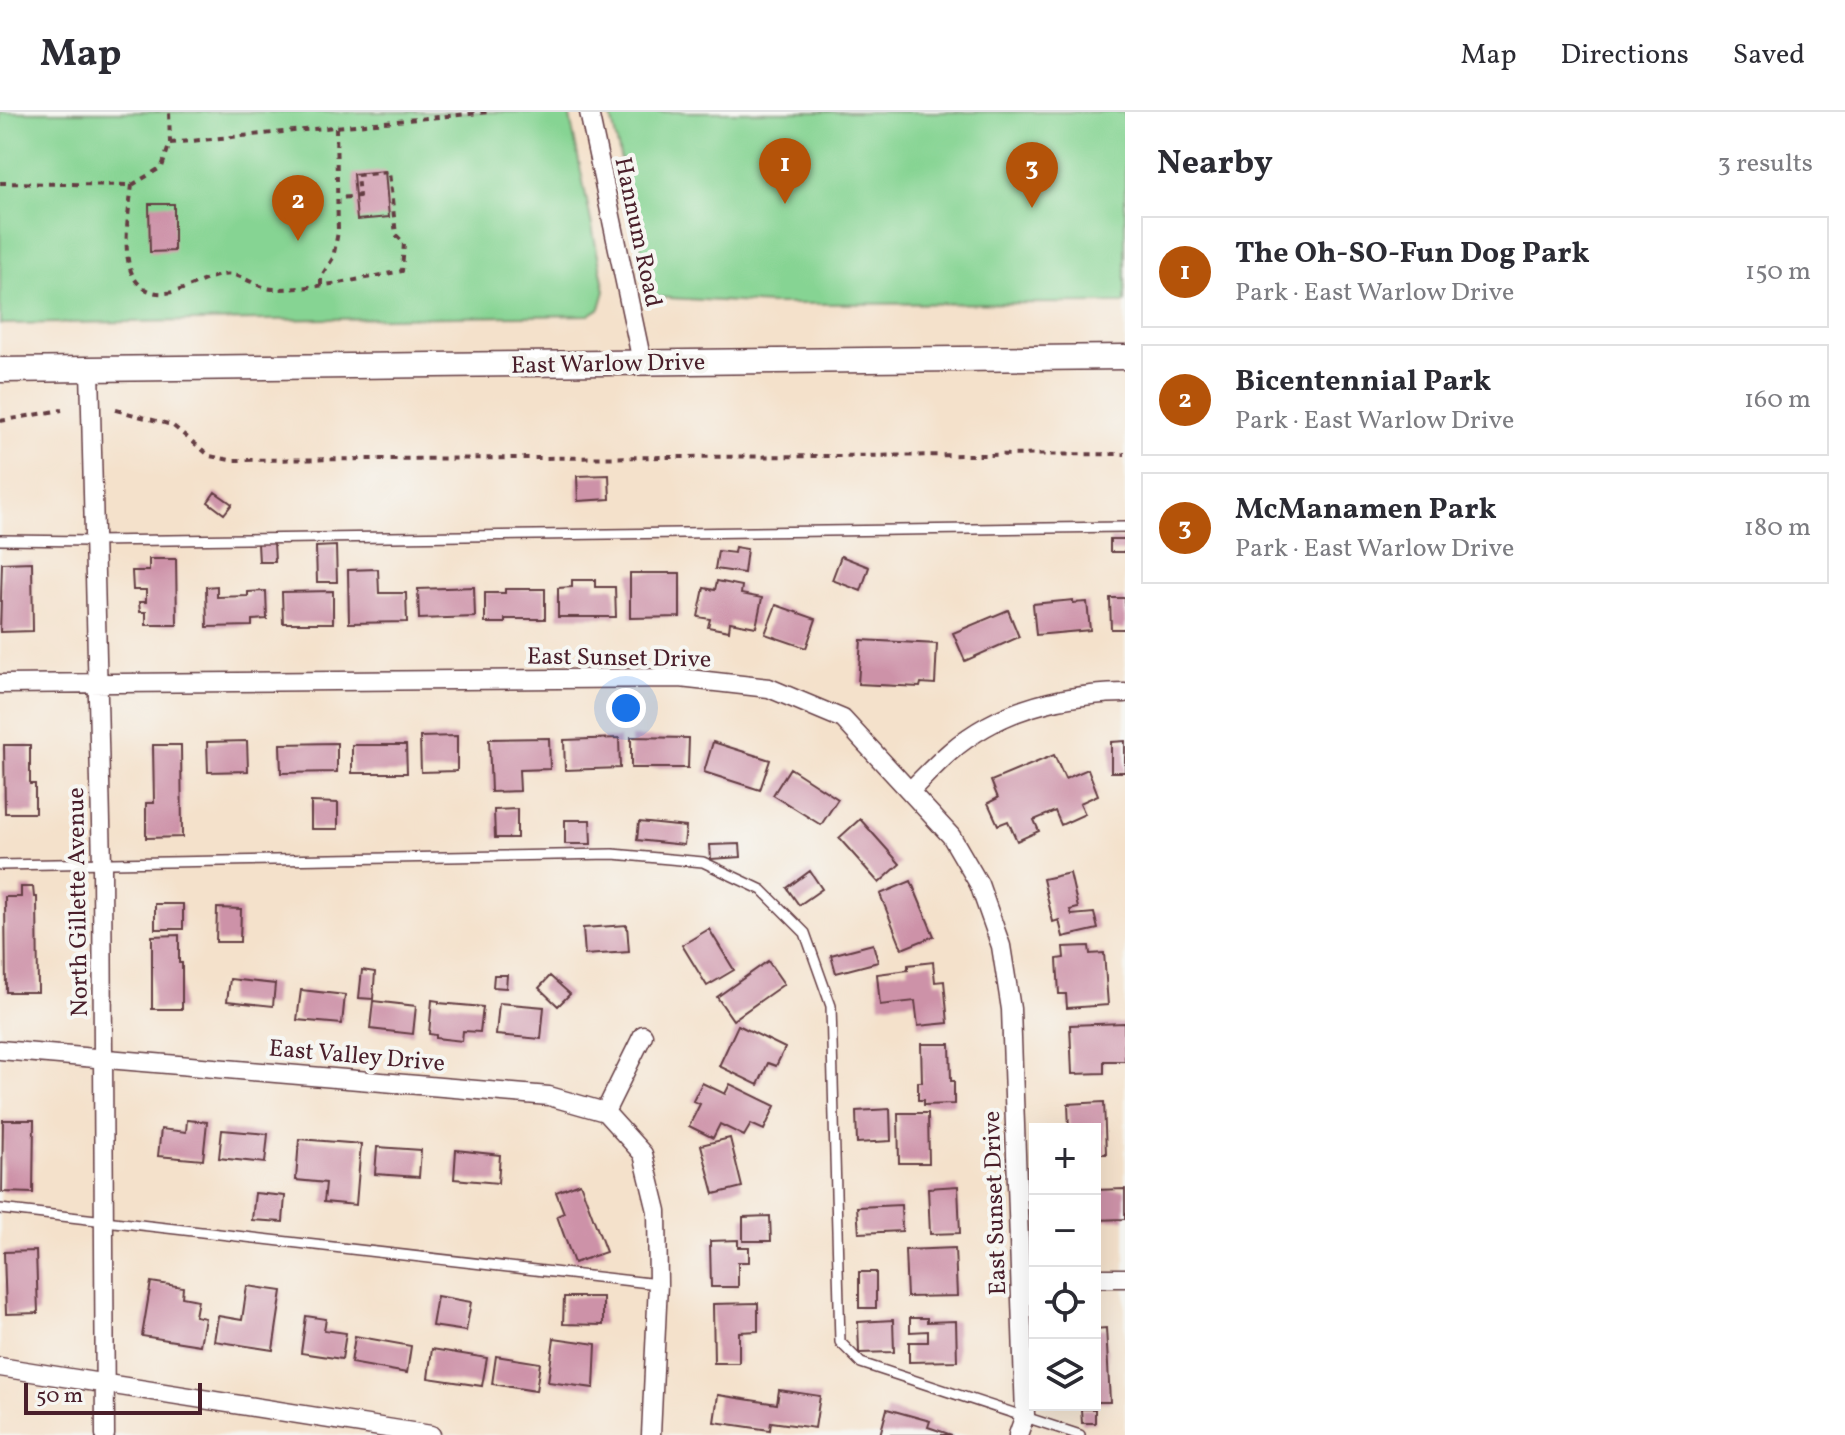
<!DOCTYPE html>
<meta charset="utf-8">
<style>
body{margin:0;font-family:Vollkorn,serif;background:#f7f7f7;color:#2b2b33}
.controls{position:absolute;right:24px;bottom:24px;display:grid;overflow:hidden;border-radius:0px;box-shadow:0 8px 32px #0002}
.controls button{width:72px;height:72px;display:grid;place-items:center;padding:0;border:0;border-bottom:2px solid #e1e1e2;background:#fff;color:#2b2b33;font:40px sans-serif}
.scale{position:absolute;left:24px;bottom:20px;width:178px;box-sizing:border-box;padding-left:8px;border:4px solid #4a1f2b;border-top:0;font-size:22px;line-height:28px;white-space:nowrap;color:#4a1f2b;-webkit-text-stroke:6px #f6f6f2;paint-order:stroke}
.you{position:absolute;left:626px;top:596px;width:28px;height:28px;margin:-20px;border:6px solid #fff;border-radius:50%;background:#1a73e8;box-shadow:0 0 0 12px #1a73e833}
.badge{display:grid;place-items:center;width:52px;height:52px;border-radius:50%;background:#b45309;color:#fff;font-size:26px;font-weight:700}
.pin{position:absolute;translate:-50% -66px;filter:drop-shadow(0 2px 4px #0008)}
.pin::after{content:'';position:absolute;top:42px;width:28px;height:24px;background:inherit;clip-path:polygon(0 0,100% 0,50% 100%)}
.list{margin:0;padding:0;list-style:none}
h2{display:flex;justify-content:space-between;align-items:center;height:104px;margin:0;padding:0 32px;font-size:34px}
h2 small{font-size:26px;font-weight:400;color:#7c7c81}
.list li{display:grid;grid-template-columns:52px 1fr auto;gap:24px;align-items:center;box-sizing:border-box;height:112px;margin:0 16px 16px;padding:0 16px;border:2px solid #e1e1e2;border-radius:0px}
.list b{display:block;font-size:30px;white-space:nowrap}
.list p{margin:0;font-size:26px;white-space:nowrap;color:#7c7c81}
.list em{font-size:26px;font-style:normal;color:#7c7c81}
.icon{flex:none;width:44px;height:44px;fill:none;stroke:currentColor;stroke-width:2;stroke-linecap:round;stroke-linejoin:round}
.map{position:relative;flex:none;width:1125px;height:1323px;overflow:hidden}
header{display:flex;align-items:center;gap:48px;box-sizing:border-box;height:112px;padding:0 40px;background:#fff;border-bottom:2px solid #e1e1e2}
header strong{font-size:38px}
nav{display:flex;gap:44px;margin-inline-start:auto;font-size:28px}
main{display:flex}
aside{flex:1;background:#fff}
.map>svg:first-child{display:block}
</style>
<header>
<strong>Map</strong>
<nav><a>Map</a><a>Directions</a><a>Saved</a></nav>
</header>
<main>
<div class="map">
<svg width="1125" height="1323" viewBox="0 0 1125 1323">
<rect width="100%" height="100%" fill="#f6f6f2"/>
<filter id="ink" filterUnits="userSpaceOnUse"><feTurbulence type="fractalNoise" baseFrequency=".0125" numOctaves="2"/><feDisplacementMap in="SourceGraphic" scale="16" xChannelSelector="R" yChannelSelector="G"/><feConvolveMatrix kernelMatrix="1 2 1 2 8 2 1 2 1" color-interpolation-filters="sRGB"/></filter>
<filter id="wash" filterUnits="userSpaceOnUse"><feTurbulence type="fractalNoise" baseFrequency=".006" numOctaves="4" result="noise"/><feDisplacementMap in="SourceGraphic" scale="32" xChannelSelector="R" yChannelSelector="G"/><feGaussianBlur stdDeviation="1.8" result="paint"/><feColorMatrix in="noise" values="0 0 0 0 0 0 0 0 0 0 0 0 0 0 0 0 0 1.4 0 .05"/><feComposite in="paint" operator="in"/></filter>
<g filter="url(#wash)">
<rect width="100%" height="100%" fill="#f4e1cb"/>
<path fill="#86d493" stroke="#687a5f" stroke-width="2" d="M0,0h569l36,179 -5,17 -11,7 -589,9z
M610,0h515v191l-354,1 -119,-7z"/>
<g id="blocks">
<path fill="#cd92a8" d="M385,59l4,46 -32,3 -4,-46z
M149,92h25v47l-24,1z
M609,363l1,24 -32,2 -1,-25z
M215,380l17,12 -8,10 -16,-12z
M1110,427h15v13h-15z
M258,431h16l1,19h-16z
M336,434l1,36h-20l-1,-35z
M735,435l12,2 -3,24 -29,-4 3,-18 16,2z
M841,444l28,11 -8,24 -29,-11z
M149,447h27l1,66h-31v-13h-6l-1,-10h7v-12h-13l-1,-19h17z
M32,450l1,69 -33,1 2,-69z
M378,457l1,24h27l1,29 -58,1 -1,-53z
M630,461h50v44l-50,1z
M572,468h23v7h20l1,30h-58v-29l14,-1z
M717,469l25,5 -1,8 21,4 -6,29 -26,-5 -1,9 -21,-4 2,-8 -12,-2 6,-29 11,2z
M217,474v11l31,-1v-4l18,-1 1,28 -15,1v6l-45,1 -1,-40z
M474,475l1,30 -56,2 -1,-30z
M505,477h40v30h-40v4h-20v-30h20z
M333,479v32h-50l-1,-31z
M1110,486h15v31h-14z
M1073,488v3l14,-1 3,28 -54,5 -3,-31z
M776,493l40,14 -10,29 -41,-14z
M1008,498l11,27 -54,24 -12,-28z
M861,528l76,4 -2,40 -14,-1 -1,4 -62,-3z
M457,624v35l-36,1 -1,-35z
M631,625l58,1 -1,30h-57z
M549,626l1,31 -31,1 1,21 -29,1 -2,-53z
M619,626l1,30 -55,2 -1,-30z
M247,629l1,30 -40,1 -1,-30z
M1125,629v31h-14v-30z
M713,630l57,18 -10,30 -56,-18z
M337,631v29l-56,1 -1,-29z
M4,633h26v39h5v29h-30z
M153,633h28l1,92 -36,1v-35h8z
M352,633h54l1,28h-55z
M1054,643l11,24 23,-10 10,26 -18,8 5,11 -24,11 -6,-14 -21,9 5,11 -22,10 -9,-20 -10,4 -10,-22 10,-5 -7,-17z
M790,656l48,31 -17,26 -48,-30z
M311,690l27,1v26h-27z
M517,697v29h-22l-1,-28z
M860,707l40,45 -21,19 -40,-45z
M565,708h25l1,24h-26z
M639,710l47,5 -2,18 -47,-5z
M740,732l1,13 -30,2 -1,-14z
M810,759l12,18 -23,16 -12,-17z
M1070,761l8,35 -8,2 2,5 22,-2 4,16 -35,8 -4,-17 -6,2 -10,-43z
M911,769l23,55 -32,13 -22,-55z
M21,775h12l1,10h3l1,95h-32l-1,-95h16z
M155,792h28v25h-28z
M217,796l24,1 -1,33h-24z
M627,813l2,27 -44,3 -2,-27z
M709,817l25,41 -27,16 -25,-41z
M179,823v28h3v46h-30v-73z
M873,832l5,18 -42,11 -5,-18z
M1089,834l1,8 14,-1 4,52 -41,3 -1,-14h-7l-2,-35 7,-1 -1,-11z
M768,849l16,23 -51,36 -16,-23z
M933,850l2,20 9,-1 4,42 -30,3 -3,-25 -35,4 -3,-31 31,-4v-5z
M362,858l13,2 -2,27 -14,-1z
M494,863h13l-1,13 -13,-1z
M550,864l20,18 -12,12 -19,-18z
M230,867l45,5 -2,22 -46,-5z
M301,878l44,5 -3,29 -45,-4z
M432,888l7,1v2l44,4 -3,25 -17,-1 -1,10 -26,-3v-3l-7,-1z
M373,889l43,5 -3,28 -43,-5z
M499,891l45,4 -3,32 -45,-4z
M1124,911l1,38h-21v12l-32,1 -2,-49z
M738,913l47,23 -9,18 -8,-3 -10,22 -39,-19z
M921,932h29l1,37h3v23l-30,1v-5h-6v-18h4z
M702,971l23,11 5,-10 45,22 -11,24 -13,-6 -7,12 -24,-12 -7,14 -24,-12 11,-22 -7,-3z
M1104,990l2,52h-11v-25h-26l-1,-25z
M890,997l1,32 -34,2 -1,-32z
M898,1001h30l1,50h-30z
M3,1008h31l-1,73 -31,-1z
M187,1008l20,2 -4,38 -45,-4 3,-27 25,3z
M222,1018l46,4 -3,29 -46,-5z
M730,1026l12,49 -28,7 -13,-49z
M299,1027l62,5 -5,61 -32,-3 2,-19 -30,-3z
M377,1035l44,3 -2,27 -44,-3z
M456,1038l44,5 -2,28 -44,-4z
M580,1071l26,69 -32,11 -17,-47 7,-3 -8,-21z
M958,1074l2,47 -30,1 -2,-46z
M1125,1077v30l-30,1v-30z
M255,1081l30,3 -2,26 -31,-2z
M901,1093l1,26 -43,2 -2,-26z
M770,1104l1,25h-28v-24z
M738,1128v7h11v15h-11v25h-27l-1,-46z
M955,1136l2,48 -50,1 -2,-47z
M36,1139l2,62 -32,1 -2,-62z
M859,1160h17v36h-17z
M151,1170l32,5 -1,10 16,3 -3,16 10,2 -5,27 -58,-9z
M247,1174l35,5 -9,59 -59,-9 4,-25 24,4z
M437,1184l34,6 -5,29 -34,-5z
M564,1185h39v28l-40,-1z
M758,1191v28l-19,1v31h-25l-1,-59z
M306,1204l20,3 -2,11 22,3 -4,26 -41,-6z
M910,1206h17v4l29,-1 1,40 -48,1v-20h19v-11l-18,1z
M893,1208l1,32 -35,1 -1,-31z
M1106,1216l4,74h-15v-73z
M355,1224l56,10 -4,27 -56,-10z
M554,1226l42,6 -2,44 -46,-6z
M432,1237l55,9 -5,28 -54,-8z
M496,1244l44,7 -4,28 -44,-7z
M779,1278l41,6 -5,32 -44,-6 -1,8 -56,-8 4,-27 59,9z
M887,1297l43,12 -2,6 24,8h-72z
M1081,1297h14v14h-13z"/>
</g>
</g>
<g filter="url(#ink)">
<use href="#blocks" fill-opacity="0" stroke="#643c43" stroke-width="2"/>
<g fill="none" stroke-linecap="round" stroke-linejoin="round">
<defs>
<path id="service" d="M0,428l93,1 1032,-14
M0,753l613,-11 90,8 59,28 43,43 26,73 9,336 21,21 219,72
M0,1097l658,75"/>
<path id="minor" d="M589,0l53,250
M90,257l12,495 3,571
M0,572l680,-6 89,10 74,31 108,117 28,48 22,62 10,63 14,406 -7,20
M911,678c13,-13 26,-27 40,-39 49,-42 111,-57 174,-58
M0,938l549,46 56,16 38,42 14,57 1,73 -7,151
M605,1000l38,-77
M1095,1166h30
M0,1255l431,68"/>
<path id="tertiary" d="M0,258l1125,-13"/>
</defs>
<use href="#service" stroke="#643c43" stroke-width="12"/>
<use href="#minor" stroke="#643c43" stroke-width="21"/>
<use href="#tertiary" stroke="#643c43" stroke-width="27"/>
<path stroke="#643c43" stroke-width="4" stroke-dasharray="6 6" stroke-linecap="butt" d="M170,31l319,-31
M0,71l132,2 30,-18 8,-24 -1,-31
M132,73c-3,26 -14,81 8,100 25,22 56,-6 82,-10 19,-4 34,14 52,14 43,0 86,-10 128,-18l2,-28 -8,-8 -7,-63 -32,3 2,21 -20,2
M321,173v-8l12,-19 5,-26 -2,-104
M116,298l56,15 38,31 20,4 895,-6
M0,309l62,-11"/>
<use href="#service" stroke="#fff" stroke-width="9"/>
<use href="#minor" stroke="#fff" stroke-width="18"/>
<use href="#tertiary" stroke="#fff" stroke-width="24"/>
</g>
</g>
<g text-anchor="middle" stroke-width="8" stroke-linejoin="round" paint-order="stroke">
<g font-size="24" fill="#4a1f2b" stroke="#f6f6f2">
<text transform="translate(639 120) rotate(78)" y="8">Hannum Road</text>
<text transform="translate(608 251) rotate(-1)" y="8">East Warlow Drive</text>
<text transform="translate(619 545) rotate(1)" y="8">East Sunset Drive</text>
<text transform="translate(77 790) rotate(-91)" y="8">North Gillette Avenue</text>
<text transform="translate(357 943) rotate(5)" y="8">East Valley Drive</text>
<text transform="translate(994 1091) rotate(-92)" y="8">East Sunset Drive</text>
</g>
</g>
</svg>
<div class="controls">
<button>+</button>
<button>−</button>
<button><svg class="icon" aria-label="locate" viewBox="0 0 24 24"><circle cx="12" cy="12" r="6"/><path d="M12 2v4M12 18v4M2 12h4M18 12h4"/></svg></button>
<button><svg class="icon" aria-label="layers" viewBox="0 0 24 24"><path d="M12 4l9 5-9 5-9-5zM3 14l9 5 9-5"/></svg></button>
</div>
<div class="scale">50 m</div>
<div class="you"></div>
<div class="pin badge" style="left:785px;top:92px">1</div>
<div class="pin badge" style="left:298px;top:129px">2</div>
<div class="pin badge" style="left:1032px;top:96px">3</div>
</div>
<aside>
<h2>Nearby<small>3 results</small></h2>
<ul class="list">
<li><span class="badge">1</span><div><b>The Oh-SO-Fun Dog Park</b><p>Park · East Warlow Drive</p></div><em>150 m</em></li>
<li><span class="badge">2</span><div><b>Bicentennial Park</b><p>Park · East Warlow Drive</p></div><em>160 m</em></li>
<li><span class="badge">3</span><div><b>McManamen Park</b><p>Park · East Warlow Drive</p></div><em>180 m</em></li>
</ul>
</aside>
</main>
